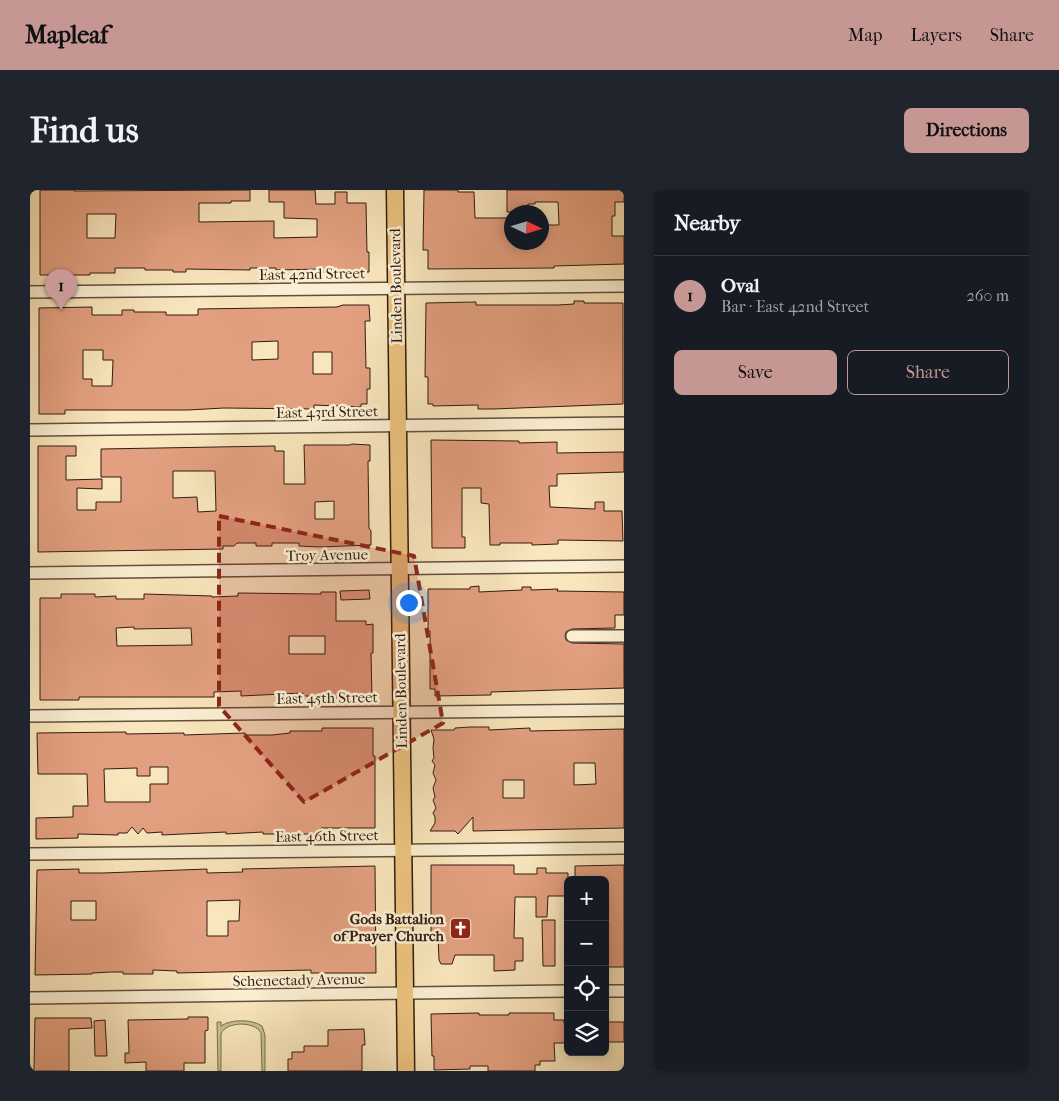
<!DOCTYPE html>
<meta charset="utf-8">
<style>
body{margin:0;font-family:"IM FELL French Canon",serif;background:#20242c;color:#f1f3f6}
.controls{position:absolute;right:15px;bottom:15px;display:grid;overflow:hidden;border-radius:8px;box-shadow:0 2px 12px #0003}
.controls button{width:45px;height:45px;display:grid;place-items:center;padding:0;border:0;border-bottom:1px solid #363941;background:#171b24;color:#f1f3f6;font:25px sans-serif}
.compass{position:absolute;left:474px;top:15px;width:45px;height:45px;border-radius:50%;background:#171b24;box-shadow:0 2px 12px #0003;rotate:94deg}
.you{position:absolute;left:378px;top:412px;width:18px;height:18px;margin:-12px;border:4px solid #fff;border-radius:50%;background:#1a73e8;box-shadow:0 0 0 8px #1a73e833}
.badge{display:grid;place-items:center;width:32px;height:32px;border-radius:50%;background:#c59692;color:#111;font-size:16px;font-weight:700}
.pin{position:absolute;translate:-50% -41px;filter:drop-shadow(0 1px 2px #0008)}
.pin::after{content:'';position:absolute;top:26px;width:18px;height:15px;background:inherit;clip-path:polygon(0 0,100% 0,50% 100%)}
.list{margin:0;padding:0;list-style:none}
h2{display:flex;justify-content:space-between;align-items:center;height:65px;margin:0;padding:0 20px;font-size:21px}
h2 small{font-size:16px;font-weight:400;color:#9ea1a6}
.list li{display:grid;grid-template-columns:32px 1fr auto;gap:15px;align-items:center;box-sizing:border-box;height:80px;padding:0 20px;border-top:1px solid #363941}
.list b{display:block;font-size:19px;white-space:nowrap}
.list p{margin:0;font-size:16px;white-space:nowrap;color:#9ea1a6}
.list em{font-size:16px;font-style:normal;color:#9ea1a6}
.actions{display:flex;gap:10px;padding:15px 20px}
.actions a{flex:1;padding:11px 0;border:1px solid #c59692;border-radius:8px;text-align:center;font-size:18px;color:#c59692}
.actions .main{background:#c59692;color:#111}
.icon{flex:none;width:28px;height:28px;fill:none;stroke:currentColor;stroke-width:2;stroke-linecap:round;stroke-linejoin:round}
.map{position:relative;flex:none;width:594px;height:881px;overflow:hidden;border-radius:8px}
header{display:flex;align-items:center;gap:30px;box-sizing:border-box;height:70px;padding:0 25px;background:#c59692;color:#111}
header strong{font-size:24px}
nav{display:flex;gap:28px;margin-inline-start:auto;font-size:18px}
.intro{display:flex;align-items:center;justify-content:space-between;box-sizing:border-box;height:120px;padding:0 30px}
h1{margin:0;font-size:35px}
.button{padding:12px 22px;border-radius:8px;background:#c59692;color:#111;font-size:18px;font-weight:700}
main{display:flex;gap:30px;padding:0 30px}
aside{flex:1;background:#171b24;border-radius:8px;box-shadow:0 2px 12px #0003}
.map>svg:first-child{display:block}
</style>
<header>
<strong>Mapleaf</strong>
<nav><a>Map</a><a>Layers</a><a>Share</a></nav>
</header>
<div class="intro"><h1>Find us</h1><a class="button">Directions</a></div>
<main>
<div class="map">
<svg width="594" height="881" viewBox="0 0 594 881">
<rect width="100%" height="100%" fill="#f9e6bc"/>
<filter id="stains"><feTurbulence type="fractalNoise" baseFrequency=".004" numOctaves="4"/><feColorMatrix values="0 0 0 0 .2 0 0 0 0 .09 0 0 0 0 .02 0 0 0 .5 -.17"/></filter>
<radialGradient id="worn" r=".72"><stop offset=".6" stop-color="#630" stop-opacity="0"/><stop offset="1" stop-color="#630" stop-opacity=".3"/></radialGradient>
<path fill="#c4c38c" stroke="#7a6f4e" d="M187,832h4v4c10,-7 31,-7 41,0l3,9v36h-3l-1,-38c-6,-12 -35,-12 -40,1v37h-3z"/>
<path fill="#e3a080" stroke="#311b11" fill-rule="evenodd" d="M10,0h34v1l176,-1v11h-19v2h-32v19l75,-1v17l43,-1v-18l-33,-1v-16h-15v-12h46l1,14h19v-12h12v11h19l1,49h2v20h-47v-3l-46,1v-2h-26v2l-64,-1v3h-13v-2h-28v-2h-30v5h-25v2h-50zM57,24h29l-1,24h-28z
M394,0h34v2h16l1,26h37v24h30v-17h17l-1,-23h-23v2h-7v8h-21v-22h117v12h-9v14h-3v20h12v28l-70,2v2l-126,1v-19h-5z
M544,111h10v2h39v101l-130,5h-15v-4l-45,1v-2h-5v-27h-3l1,-74 50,-1v3h82l16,-1z
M313,115h26l1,16h-5l1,47h4v21h-3v15h-6v3l-47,-2v4l-90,-1 -36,2h-123v4h-26v-106l53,-1v8h30v-5h12v2h32v3h32v-6l139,-2zM248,151v18l-26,1v-18zM53,160h20v10h10l-1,26h-20v-7h-9zM283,162h19v22h-19z
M401,250l88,1v2l38,-1v11l67,-1v20l-67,2v12h-8l1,21 45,2v-7h9v9h18l1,30 -65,-1v4l-26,1v-2h-32v2h-10l-1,-41 -8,-1v-15h-19v49h3v11h-33z
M322,254l18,1v16h-2l1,67 2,3v14l-51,2 -21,-1v-3h-27v3h-16v-3h-19l-3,3h-11v3l-185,3v-106h38v10h-10v24l36,-1v10l-25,-1v22h19v-8h25v-25h-20v-28l174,-3v5h9v33h21l-1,-39h46zM143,281h42l1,40 -18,1 -1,-15 -24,1zM304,311v18h-19v-17z
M449,396v6l43,-2v-3h9v3l27,-1 -1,2 67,1v23h-9v13l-43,1 -6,3 -1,4 1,4 6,3 52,1v44l-133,4v3l-56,1v-7h-5v-58h-2v-42h42v-2z
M339,400l1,9 -29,1 -1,-9z
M291,402h15v29h30v4l7,-1v29h-2l1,44 -37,1 -10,-2h-22v-3l-62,3v-5l-27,1v5h-135v3h-39v-102h21v-4h34v3l21,-1v3h28v-5l68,2v1l26,-1v-3l83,1zM104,437v2l57,-1 1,17 -75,1 -1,-18zM259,446h36v18h-36z
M440,537h19v3l41,-2v3l94,-2v99l-151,3v-14l-15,17 -3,-3h-25l5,-8v-6l-2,-4 3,-5 -3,-8 2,-3 -2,-9 3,-8 -3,-7 2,-8 -3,-4 2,-3 -1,-10 1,-9 -3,-9h23l1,-2zM544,573h21l1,21 -22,1zM473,590h21v18h-21z
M292,538h51v28h2v72h-54v6h-58v-2l-37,2v-2l-64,3v-3l-15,1 -4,-5 -5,6 -6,-7 -5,6h-9v2l-40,-1v4l-42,1v-21l37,-1v-11h15l-1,-32h-49l-1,-41 89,-1v2l58,-1v2l61,-2v2h27l18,-2v-2h32zM120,577h18v17h-18v18h-45l-1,-33 33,-1v8h13z
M401,675h83v9h23v-6h9v5h22v23h-20l-1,21h-11v-20h-21l-1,41h9v23h-8v9l-21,1v-16h-39l-3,9h-11l-2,-4 -1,-22h-7z
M594,675v102h-19v-87h-30v-14z
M345,676l1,107h-65v-3l-134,3v-2l-24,-1v4h-30v-2h-11l-20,1v1l-57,1 2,-105 42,-1v4h24l104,-4v4l36,-1 -1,-3zM210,710l-1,21h-11v15h-21v-35zM41,711h25v19h-25z
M512,730h13v46h-12z
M449,823v2h30v-2h45v7h10v3h4v20h-14l1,18h-15v4h-5v6h-47v-5h-18v3l-36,1v-14h-2l-1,-42z
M158,827h20v13l-3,1v32h-21v8h-38v-9l-21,1v-10h4l-1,-33 60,-1z
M5,828h56l1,10 -23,1v42h-35z
M75,830l2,36h-12l-1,-35z
M575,832h19v20h-19z
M334,839l1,16h-3v26h-74v-12h4v-7h12v-6h24v-16z"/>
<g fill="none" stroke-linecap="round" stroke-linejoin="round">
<defs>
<path id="minor" d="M0,102l594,-6
M0,240l594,-7
M0,383l594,-7
M542,446h52
M0,526l594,-6
M0,664l594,-6
M575,801h19
M0,808l538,-7"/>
<path id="highway" d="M365,0l11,881"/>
</defs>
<use href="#minor" stroke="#634e3c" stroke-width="14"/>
<use href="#highway" stroke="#311b11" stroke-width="19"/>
<use href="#minor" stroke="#fbefd3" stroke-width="11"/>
<use href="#highway" stroke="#ecc37e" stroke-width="16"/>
</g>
<path fill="#8f2418" fill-opacity="0.2" stroke="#8f2418" stroke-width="4" stroke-dasharray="10 6" stroke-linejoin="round" d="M189,326l195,40 29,167 -139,79 -85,-96z"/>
<defs>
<symbol id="church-square" viewBox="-11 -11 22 22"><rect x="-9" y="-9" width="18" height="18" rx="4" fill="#8f2418" stroke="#fbefd3"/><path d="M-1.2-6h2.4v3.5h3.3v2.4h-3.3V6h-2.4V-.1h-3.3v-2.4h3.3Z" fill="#fff"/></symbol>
</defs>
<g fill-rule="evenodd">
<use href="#church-square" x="418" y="726" width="25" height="25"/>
</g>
<g text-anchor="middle" stroke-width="5" stroke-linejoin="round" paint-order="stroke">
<g font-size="15" fill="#311b11" stroke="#fbefd3">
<text transform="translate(282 84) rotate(-1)" y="5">East 42nd Street</text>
<text transform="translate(366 96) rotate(-91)" y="5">Linden Boulevard</text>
<text transform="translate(297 222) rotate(-1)" y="5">East 43rd Street</text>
<text transform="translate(297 365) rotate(-1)" y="5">Troy Avenue</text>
<text transform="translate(371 501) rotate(-91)" y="5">Linden Boulevard</text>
<text transform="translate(297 508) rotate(-1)" y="5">East 45th Street</text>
<text transform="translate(297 646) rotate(-1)" y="5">East 46th Street</text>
<text transform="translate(269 790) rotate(-1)" y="5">Schenectady Avenue</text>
</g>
<g font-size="15" font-weight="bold" fill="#311b11" stroke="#fbefd3" text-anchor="end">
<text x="414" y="734">Gods Battalion<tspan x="414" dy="17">of Prayer Church</tspan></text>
</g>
</g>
<rect width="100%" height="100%" filter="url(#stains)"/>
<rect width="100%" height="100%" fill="url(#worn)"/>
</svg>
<div class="controls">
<button>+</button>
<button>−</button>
<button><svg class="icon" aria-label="locate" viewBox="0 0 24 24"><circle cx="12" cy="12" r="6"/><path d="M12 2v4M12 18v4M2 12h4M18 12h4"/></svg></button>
<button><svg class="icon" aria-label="layers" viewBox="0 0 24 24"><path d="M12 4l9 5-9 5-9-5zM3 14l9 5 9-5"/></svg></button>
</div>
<svg class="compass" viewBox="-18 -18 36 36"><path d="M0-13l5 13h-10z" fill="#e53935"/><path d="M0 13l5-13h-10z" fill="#9ea1a6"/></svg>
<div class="you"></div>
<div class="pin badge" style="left:31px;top:120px">1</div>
</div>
<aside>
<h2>Nearby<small></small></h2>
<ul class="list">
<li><span class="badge">1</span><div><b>Oval</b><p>Bar · East 42nd Street</p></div><em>260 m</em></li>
</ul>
<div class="actions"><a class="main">Save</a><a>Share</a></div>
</aside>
</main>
